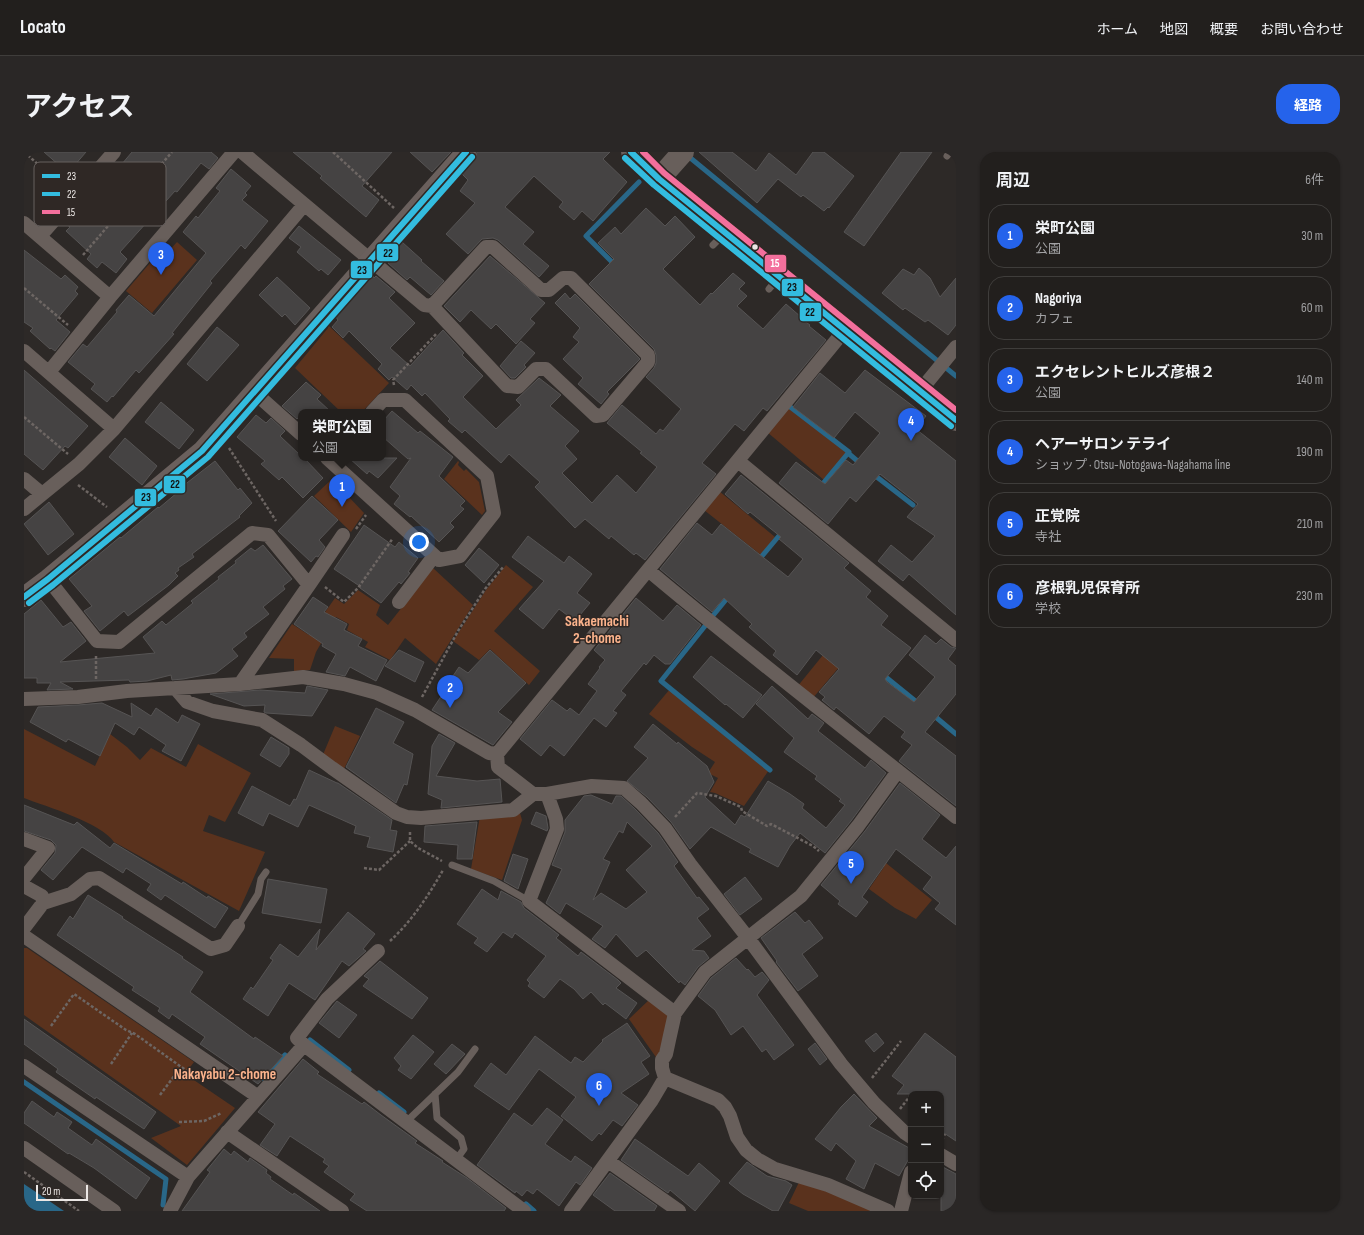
<!DOCTYPE html>
<html lang="ja">
<meta charset="utf-8">
<style>
body{margin:0;font-family:"Sofia Sans Condensed","Noto Sans JP",sans-serif;background:#2a2726;color:#f1f3f6}
.controls{position:absolute;right:12px;bottom:12px;display:grid;overflow:hidden;border-radius:8px;box-shadow:0 1px 3px #0004}
.controls button{width:36px;height:36px;display:grid;place-items:center;padding:0;border:0;border-bottom:1px solid #3f3d3b;background:#221f1d;color:#f1f3f6;font:20px sans-serif}
.scale{position:absolute;left:12px;bottom:10px;width:52px;box-sizing:border-box;padding-left:4px;border:2px solid #ebe7e5;border-top:0;font-size:11px;line-height:14px;white-space:nowrap;color:#ebe7e5;-webkit-text-stroke:3px #2f2825;paint-order:stroke}
.you{position:absolute;left:395px;top:390px;width:14px;height:14px;margin:-10px;border:3px solid #fff;border-radius:50%;background:#1a73e8;box-shadow:0 0 0 6px #1a73e833}
.badge{display:grid;place-items:center;width:26px;height:26px;border-radius:50%;background:#2563eb;color:#fff;font-size:13px;font-weight:700}
.pin{position:absolute;translate:-50% -33px;filter:drop-shadow(0 1px 2px #0008)}
.pin::after{content:'';position:absolute;top:21px;width:14px;height:12px;background:inherit;clip-path:polygon(0 0,100% 0,50% 100%)}
.popup{position:absolute;left:274px;top:257px;width:88px;height:52px;box-sizing:border-box;display:grid;place-content:center;border-radius:8px;background:#221f1d;filter:drop-shadow(0 1px 3px #0005);font-size:13px;white-space:nowrap;color:#a2a2a4}
.popup b{font-size:15px;color:#f1f3f6}
.popup::after{content:'';position:absolute;left:50%;top:100%;margin-left:-8px;border:8px solid transparent;border-top-color:#221f1d}
.list{margin:0;padding:0;list-style:none}
h2{display:flex;justify-content:space-between;align-items:center;height:52px;margin:0;padding:0 16px;font-size:17px}
h2 small{font-size:13px;font-weight:400;color:#a2a2a4}
.list li{display:grid;grid-template-columns:26px 1fr auto;gap:12px;align-items:center;box-sizing:border-box;height:64px;margin:0 8px 8px;padding:0 8px;border:1px solid #3f3d3b;border-radius:16px}
.list b{display:block;font-size:15px;white-space:nowrap}
.list p{margin:0;font-size:13px;white-space:nowrap;color:#a2a2a4}
.list em{font-size:13px;font-style:normal;color:#a2a2a4}
.icon{flex:none;width:22px;height:22px;fill:none;stroke:currentColor;stroke-width:2;stroke-linecap:round;stroke-linejoin:round}
.map{position:relative;flex:none;width:932px;height:1059px;overflow:hidden;border-radius:16px}
header{display:flex;align-items:center;gap:24px;box-sizing:border-box;height:56px;padding:0 20px;background:#221f1d;border-bottom:1px solid #3f3d3b}
header strong{font-size:19px}
nav{display:flex;gap:22px;margin-inline-start:auto;font-size:14px}
.intro{display:flex;align-items:center;justify-content:space-between;box-sizing:border-box;height:96px;padding:0 24px}
h1{margin:0;font-size:28px}
.button{padding:10px 18px;border-radius:16px;background:#2563eb;color:#fff;font-size:14px;font-weight:700}
main{display:flex;gap:24px;padding:0 24px}
aside{flex:1;background:#221f1d;border-radius:16px;box-shadow:0 1px 3px #0004}
.map>svg:first-child{display:block}
</style>
<header>
<strong>Locato</strong>
<nav><a>ホーム</a><a>地図</a><a>概要</a><a>お問い合わせ</a></nav>
</header>
<div class="intro"><h1>アクセス</h1><a class="button">経路</a></div>
<main>
<div class="map">
<svg width="932" height="1059" viewBox="0 0 932 1059">
<rect width="100%" height="100%" fill="#2d2927"/>
<path fill="#5a321d" d="M153,90l20,18 -45,53 -26,-22 36,-42 5,4z
M304,173l61,58 -27,29h-21l-46,-44 33,-40z
M764,254l59,47 -23,27 -57,-48z
M434,309l1,1 -1,3 6,6 2,-2 13,13 6,29 -3,4 -38,-36z
M310,325l14,14v5l16,17 -13,19 -37,-36z
M695,339l56,46 -14,18 -57,-45z
M482,413l27,22 -39,44 46,40 -11,14 -39,-36 -11,11 -26,-19 33,-51z
M409,416l40,37 -37,59 -31,-26 -15,22 -25,-13 3,-5 -21,-12 2,-6 -13,-7 -20,35 -6,18 -16,1v-12l-25,-1 23,-34 17,11 26,-37 9,6 14,-14 22,15 -4,10 12,10z
M812,487l16,13 -40,47 -15,-12z
M646,537l42,35 57,46 -25,36 -29,-13 -5,-1 8,-14 -10,-5 7,-11 -23,-15 -43,-33z
M311,574l25,10 -17,35 -21,-14z
M0,577l71,37 15,-32 17,13 13,13 11,-12 35,19 12,-23 53,29 -26,49 -16,-7 -6,16 62,21 -26,59 -125,-69c-14,-20 -67,-35 -90,-44z
M496,661l2,7 -20,60 -31,-11 9,-53z
M852,703l56,45 -16,19 -21,-11 -26,-19 15,-22 -11,-8z
M0,796h3l167,114 -9,12 50,34 -48,57 -36,-27 30,-12 -157,-111z
M626,847l21,16 -13,45 -29,-41z
M776,1028l81,31h-73l-19,-8z"/>
<path fill="#296788" d="M0,1032l40,27h-40z"/>
<g fill="none" stroke-linecap="round" stroke-linejoin="round">
<path stroke="#296788" stroke-width="5" d="M664,4l268,220
M592,114l-30,-30 53,-54
M765,254l60,46 -29,35
M824,301l13,11
M849,322l40,31
M733,410l26,-31
M687,466l18,-22
M681,474l-44,55 109,89
M858,522l37,30
M908,562l24,20
M286,888l39,30
M240,927l21,-24
M0,930l142,97 -3,26
M355,941l25,19
M502,1052l8,7"/>
</g>
<path fill="#454343" stroke="#565454" fill-rule="evenodd" d="M20,0h42l-18,21z
M108,0h79l7,6 -9,11 -8,-6 -24,29 -2,-1 -55,61 7,7 -11,14 -14,-11 -5,6 -10,-9 4,-5 -25,-23 4,-4 -4,-3 11,-13 3,3z
M269,0h99l-30,34 17,14 -13,17 -46,-39 2,-2z
M386,0h41l-19,20z
M453,0h133l-7,7 24,23 -34,39 -11,-10 -8,9 -15,-13 4,-5 -29,-26 -29,31 29,25 -11,12 26,22 -10,11 -41,-37 -5,-2 -11,1 -14,15 -22,-20 29,-31 -15,-12 8,-11 -6,-6 13,-14z
M675,0h33l24,19 13,-18 27,22 17,-23h11l30,24 -25,32 -1,-1 -4,4 -21,-16 -2,2 -23,-18 -21,24z
M877,0h31l-68,94 -20,-14z
M207,17l20,17 -6,7 2,2 -5,5 26,21 -23,28 -4,-4 -31,36 2,2 -40,50 2,1 -35,39 -3,-3 -23,27 -1,-1 -5,6 -16,-13 4,-5 -27,-22 15,-18 4,3 30,-35 -1,-2 13,-15 25,21 52,-63 -23,-21 13,-16 2,2 22,-27 -4,-3z
M622,56l19,18 10,-10 20,21 -32,32 37,36 11,-12 1,1 21,-21 12,10 -6,6 8,7 -10,10 26,23 23,-25 15,13 -1,1 10,7 -1,1 17,14 -59,71 -4,-3 -19,23 -9,-7 -33,39 14,11 -71,86 -9,-7 -2,2 -23,-19 -2,3 -24,-20 -10,9 -40,-41 5,-5 -31,-28 -8,9 -36,-33 -3,3 -14,-12 2,-2 -25,-26 -3,3 -11,-11 -4,5 -15,-13 -3,3 -11,-11 4,-5 -33,-33 -6,7 -11,-11 6,-7 -2,-3 37,-41 1,2 2,-2 19,16 -6,6 26,25 -25,25 20,18 33,-36 21,23 -2,2 21,21 -20,21 33,32 25,-24 -5,-5 23,-22 22,17 -11,11 29,25 -14,15 12,13 -15,14 30,30 25,-28 19,18 21,-26 -17,-14 2,-1 -35,-29 15,-18 34,29 4,-5 3,2 18,-22 -35,-32 8,-9 2,-5v-8l-2,-6 -65,-65 25,-25 -16,-16 17,-16 6,7z
M275,74l42,34 -13,15 -7,-6 -2,2 -22,-19 4,-5 -12,-9z
M378,90l20,18 -1,1 23,20 -13,14 -21,-18 -3,3 -19,-17 4,-5 -2,-2z
M0,98l37,29 4,-4 13,12 -3,4 3,3 -22,26 14,12 -15,19 -4,-3 -1,1 -20,-18 3,-3 -9,-6z
M466,104l55,47 -15,16 5,4 -19,21 -20,-20 -5,5 -20,-19 -11,12 -16,-16z
M895,116l11,10 10,19 16,-19v47l-8,10 -20,-15 -3,2 -20,-14 -2,2 -21,-17 21,-24 11,6z
M253,125l33,31 -15,17 -10,-11 -3,3 -23,-22z
M541,141l5,6 5,-5 65,65 -33,33 2,2 -8,10 -23,-20 5,-6 -20,-19 16,-17 -6,-5 7,-9 -25,-25z
M193,175l22,18 -32,36 -20,-17z
M497,189l14,12 -11,12 2,2 -11,11h-4l-11,-12z
M0,218l64,56 -20,22 -3,-2 -22,24 -19,-16z
M841,218l61,46 -10,13 40,32v154l-47,-41 -6,7 -25,-20 13,-16 21,17 23,-26 -28,-19 11,-13 -38,-30 -24,28 -6,-5 -22,27 -49,-41 17,-21 29,22 21,-24 7,5 27,-32 -25,-21 -21,26 -41,-31 27,-34 25,20z
M282,230l15,13 -4,4 14,13h-30v3l-4,4 -15,-13z
M137,250l33,28 -15,19 -34,-27z
M368,259l26,22 2,-2 33,26 -14,19 26,25 -5,5 4,3 -14,14 4,4 -15,15 -28,-26 -1,1 -16,-13 6,-8 -10,-9 21,-29 -3,1 -25,-22v-16z
M232,263l10,8 5,-5 14,13 -5,5 21,20v2h3l19,20 -20,20 -21,-21 -3,3 -18,-16 4,-3 -28,-24z
M101,286l32,28 -15,19 -33,-28z
M325,306h48l-19,20 -9,-7 -2,3z
M191,309l23,29 2,-2 12,15 -13,13 1,1 -48,37 2,3 -16,11 1,2 -4,3 3,3 -9,9 -41,31 -4,-5 -24,20 -16,-20 8,-5 -23,-27 51,-42 1,1 37,-31 1,1 25,-21 -1,-1z
M717,323l108,88 -5,5 27,23 -5,6 22,19 -7,9 30,23 -26,31 2,3 27,20 21,-25 -26,-22 16,-20 11,9 5,-5 10,8 5,1 -8,11 8,7v28l-31,38 31,24v50l-57,-45 13,-16 -11,-8 4,-5 -21,-16 -15,18 -33,-27 -2,3 -12,-10 3,-3 -6,-5 20,-23 -23,-19 -19,25 -24,-20 3,-4 -27,-24 3,-3 -28,-26 -12,14 -52,-43 37,-46 15,12 9,-11 67,53 15,-18 -24,-20 2,-2 -31,-25 -2,2 -23,-20z
M288,344l26,24 -19,20 6,7 -7,10 -2,-1 -5,6 -33,-31z
M25,350l25,32 -26,21 -24,-31z
M340,373l31,22 4,-5 19,16 -10,14 2,1 -9,11 -2,-2 -18,21 -21,-15 1,-1 -27,-18z
M504,384l36,27 5,-7 23,18 -15,19 13,10 -15,18 -16,-12 -16,20 -24,-20 25,-28 -32,-24z
M239,393l29,34 -9,7 2,3 -22,18 6,7 -25,19 3,4 -15,12 6,7 -22,17 -33,6 -11,1 -1,-5 -24,6 -17,1 -1,-2 -69,2 13,7 -26,1 4,-7h-14v-5h-13v-64l17,-14 22,27 8,-5 15,19 -26,21 95,-9 -12,-16 19,-16 4,4 27,-22 -2,-2 28,-22 -1,-2 18,-14 -1,-2 16,-13 4,3z
M455,396l20,17 -15,18 -19,-18z
M289,445l15,10 -4,5 23,12 -3,6 18,9 -4,7 29,14 -11,21 -26,-14 -5,9 -19,-4 10,-18 -14,-8 1,-2 -29,-20z
M612,446l27,23 14,-16 24,20 -31,39h-5l-11,-9 -8,10 -2,-2 -23,28 5,4 -13,16 4,2 -11,14 -12,-9 -30,38 -14,-11 -9,11 -21,-17 32,-39 15,11 3,-3 9,7 18,-24 -9,-7 12,-16 -1,-1 6,-7 -11,-10z
M375,498l25,12 -9,20 -30,-16z
M466,498l36,33 -28,29 14,10 -19,23 -61,-35 20,-30 -1,-1 8,-12 9,6z
M687,504l51,39 -19,23 -17,-14 -1,1 -32,-28z
M283,534l21,4 -16,26 -46,-3 -2,-1 1,-7 -21,1 -34,-12 50,-4 45,3z
M748,534l36,33 4,-5 12,9 -6,8 47,37 6,-8 15,13 -35,48 -26,32 -25,-20 -10,13 -12,21 -29,-15 2,-3 -40,-22 -21,22 -19,-27 -24,-25 -20,-16 21,-23 -14,-11 19,-23 24,20 1,-2 29,24 7,16 -9,15 30,28 6,-10 4,2 23,-36 22,13 14,10 -2,4 24,20 19,-23 -6,-4 2,-2 -26,-20 2,-3 -33,-24 10,-14 -38,-34z
M78,551l30,14 -1,-14 20,13 5,-8 22,15 4,-8 18,9 -19,37 -19,-10 4,-6 -27,-18 -5,8 -19,-12 -15,33 -32,-17 -2,3 -36,-20 8,-15 40,-2z
M352,556l28,14 -11,21 20,11 -6,31 -3,-1 -8,19 -50,-36z
M415,582l16,9 -19,33 41,5 23,-2 2,23 -61,6 1,-8 -14,-6 4,-48z
M247,585l18,11v6l-9,13 -20,-12z
M285,618l28,13h1l54,37 -2,10 7,1 -4,21 -26,-5 3,-10 -16,-4 2,-7 -47,-21 -11,22 -29,-14 -6,13 -25,-13 14,-27 38,20 4,-7 2,1z
M876,631l40,32 -18,24 24,19 10,-12v79l-21,-16 5,-6 -17,-14 9,-12 -36,-28 -34,48 6,5 -12,15 -18,-13 2,-3 -19,-16 44,-54z
M567,643l21,9 4,-8h5l14,13 23,24 20,29 -4,4 23,32 2,-1 10,12 -12,9 14,18 -19,14 12,1 5,7 -11,9 -13,18 -5,-4 -1,2 -33,-33 -9,7 -21,-23 -11,14 -13,-9 11,-13 -37,-23 -6,11 -14,-11 16,-34 -10,-4 13,-33v-12l19,-24zM603,670l25,24 -26,24 21,22 -21,17 -25,-16 -8,7 17,-38 -7,-3 16,-28 4,2z
M0,653l50,20 3,-3 33,26 4,-5 68,41 1,-2 24,16 1,-2 20,12 -13,20 -50,-33 -4,5 -14,-10 4,-6 -25,-16 -3,5 -41,-26 -29,33 -12,-10 14,-17 1,-8 -5,-5 -27,-9z
M512,660l10,4 2,12 -1,3 -16,-7z
M453,670l-5,37h-15l1,-14 -34,-3 1,-16z
M489,702l15,5 -10,30 -14,-8z
M721,725l17,22 -22,16 -16,-21z
M244,727l59,10 -6,34 -59,-10z
M458,737l16,11 3,-9 20,11 3,6 35,27 -3,3 22,18 3,-4 37,28 3,3 -5,5 21,15 -11,16 -21,-16 -2,2 -12,-13 -8,7 -9,-10 -14,-10 -16,19 -16,-12 2,-3 -3,-3 19,-24 -31,-23 -3,5 -9,-6 -16,20 -13,-9 4,-5 -21,-14z
M64,743l35,22 -1,1 61,39 -1,1 21,14 -13,20 64,47 1,-2 28,19 -25,28 -58,-40 5,-7 -33,-23 -3,5 -11,-8 2,-3 -28,-18 2,-3 -77,-52 13,-19 3,3z
M324,760l27,22 -12,15 3,2 -17,15 -7,-5 -27,39 -26,-17 -21,33 -25,-17 8,-12 2,2 20,-29 -3,-2 10,-14 18,13 22,-28 -4,21z
M771,760l10,11 4,-3 14,18 -21,16 16,22 -20,15 -22,-29 1,-1 -16,-23z
M712,806l11,12 1,-1 7,8 7,-5 7,8 -12,15 37,50 -20,15 -8,-11 -4,3 -19,-26 -12,9 -16,-25 -17,-14 13,-18z
M356,809l48,37 -16,21 -49,-33 6,-7 -5,-3z
M313,849l20,14 -18,23 -20,-15z
M0,867l132,93 -12,17 -48,-32 -1,2 -39,-27 2,-3 -34,-25z
M603,871l23,33 -9,6 8,12 -28,19 17,12 -16,21 -9,-6 -12,15 -2,-2 -7,8 -31,-25 15,-19 -37,-28 -30,41 -35,-24 17,-23 15,12 29,-39 36,27 4,-6 8,5 20,-21 -1,-1z
M852,881l8,10 -10,9 -9,-11z
M901,881l31,24v84l-15,-10v-37h-44l7,-9 -12,-9z
M389,883l21,17 -23,27 -13,-9 3,-4 -7,-8z
M791,891l12,16 -7,6 -12,-16z
M428,892l13,10 -19,20 -12,-10z
M279,907l16,13 -2,2 45,30 2,-2 17,13 36,26 -2,2 28,18 -1,1 25,16 39,30 -2,3h-137l-17,-11 5,-6 -31,-22 5,-6 -6,-4 2,-3 -35,-23 -13,20 -17,-11 15,-21 -17,-12z
M830,942l23,24 -8,8 42,23v6l-12,21 -24,-13 -11,26 -18,-10 10,-18 -20,-18 -5,8 -16,-12 26,-32z
M8,949l22,16 3,-5 15,10 -4,6 24,17 4,-6 54,39 -14,21 -42,-31 -25,-15 -1,1 -44,-31v-10z
M523,956l16,12 -18,24 26,18 4,-6 17,12 -12,17 -4,-3 -17,24 -22,-17 -4,5 -6,-4 -5,6 -6,-5 -1,2 -38,-28 37,-52 18,13z
M611,987l53,37 11,-13 21,18 -25,30 -25,-21 -2,3 -47,-33z
M200,997l7,6 3,-4 14,11 2,-4 17,12 -1,3 5,4 -1,2 23,16 1,-2 26,18h-138l28,-39 -3,-2z
M723,1010l20,14 19,5 6,4 -14,26h-5l-30,-17 -14,-11z
M917,1014l15,8v37h-15z
M586,1021l47,33 -3,5h-39l-22,-16z"/>
<g fill="none" stroke-linecap="round" stroke-linejoin="round">
<path stroke="#6d6663" stroke-width="2.5" stroke-dasharray="3 2" stroke-linecap="butt" d="M0,0l39,34
M309,0l61,56
M59,103l89,-103
M0,136l44,37
M370,233l-1,-5 44,-47
M0,265l44,37
M205,296l47,73
M54,333l29,22
M332,377l10,-14
M301,435l19,15 14,-14 35,-50
M72,504v25
M398,545l36,-66 27,-42 19,-23
M651,665l22,-24 19,3 25,11 1,4 25,15 4,-2 42,22 6,5
M386,680v9l8,7 24,13
M340,716l15,2 31,-29
M366,789c21,-19 39,-46 53,-71
M27,874l23,-32 52,36 9,4 52,37
M87,912l21,-31
M848,926l29,-37
M136,943l21,-28
M876,957l10,-13
M155,970l25,-1 18,-8
M918,988l3,-6
M0,1020l55,39"/>
<path stroke="#685f5b" stroke-width="7" d="M923,4l3,-4
M689,93l10,-10
M745,137l9,-11
M428,713l42,16 35,20
M214,774l20,-32 3,-15 5,-7
M411,942l2,24 24,20 3,11 -8,11
M382,970l52,-50 17,-23"/>
<path stroke="#685f5b" stroke-width="14" d="M218,0l182,153 8,1 54,-59h7l48,43h8l14,-12h8l77,77v7l-45,53 -7,1 -50,-47h-10l-18,18 -11,-1 -75,-80
M0,71l86,74
M16,84l74,-84
M820,179l-347,423 1,13 35,27h14l45,-8 32,2 17,15 24,25 25,36 58,74 93,126 33,39 31,30 6,4
M0,199l90,78
M25,220l61,-75 124,-145
M896,239l36,-44
M230,240l47,42
M303,306l112,102 21,-4 34,-43 -7,-37 -82,-76h-22l-11,12
M714,309l218,179
M0,327l18,15
M0,357l55,-45 35,-35 190,-224
M624,418c101,85 205,165 308,247
M24,427l49,62 22,1 133,-109 16,2 41,50 34,-50
M375,450l35,-46
M216,532l69,-99
M151,536l12,14 26,9 49,9 39,25 31,23 64,45 11,4 14,1 92,-8 20,-16
M0,547l54,-2 49,-6 113,-7 63,-7 41,7 33,9 38,17 74,43 8,1
M523,642l9,25 1,10 -28,72 146,112
M0,687l24,9 -24,30
M0,734l18,10 1,7
M0,776l19,-25 28,-9 19,-15 9,-1 112,71 14,-4 13,-19
M0,784l233,160
M280,893l-7,-7 30,-39 51,-48
M0,914l164,111
M641,926l53,22 7,7 5,9 7,21 9,13 11,9 18,10 53,16 60,26
M203,980l115,79
M0,996l90,63
M917,1003l15,9
M584,1009l71,50
M146,1059l18,-34 116,-132 220,166
M547,1059l81,-111 13,-22 -3,-10v-8l4,-6 3,-14 6,-27 30,-41 96,-76 57,-70 40,-55
M877,1059l10,-39"/>
<path stroke="#6a605d" stroke-width="20" d="M607,0l28,27
M0,445l24,-18 154,-128 264,-299"/>
<path stroke="#685f5b" stroke-width="22" d="M659,0l-24,27 297,241"/>
<defs>
<path id="bus-1" d="M607,0l28,27 297,241
M0,445l24,-18 154,-128 264,-299"/>
<path id="bus-2" d="M601,6l29,27 297,241
M5,451l24,-18 155,-128 264,-300"/>
<path id="bus-3" d="M619,0l21,21 292,237"/>
</defs>
<use href="#bus-1" stroke="#2f2825" stroke-width="9"/>
<use href="#bus-2" stroke="#2f2825" stroke-width="9"/>
<use href="#bus-3" stroke="#2f2825" stroke-width="9"/>
<use href="#bus-1" stroke="#33bcdf" stroke-width="6"/>
<use href="#bus-2" stroke="#33bcdf" stroke-width="6"/>
<use href="#bus-3" stroke="#f36f9c" stroke-width="6"/>
</g>
<circle fill="#ebe7e5" stroke="#2f2825" stroke-width="1.5" cx="731" cy="95" r="3.5"/>
<g text-anchor="middle" stroke-width="3" stroke-linejoin="round" paint-order="stroke">
<g font-size="15" font-weight="bold" fill="#fcb38c" stroke="#2f2825">
<text x="573" y="474">Sakaemachi<tspan x="573" dy="17">2-chome</tspan></text>
<text x="201" y="927">Nakayabu 2-chome</text>
</g>
</g>
<rect x="10" y="10" width="132" height="64" rx="6" fill="#2f2825" stroke="#67615f" stroke-width="1"/>
<rect x="18" y="22" width="18" height="4" fill="#33bcdf"/>
<rect x="18" y="40" width="18" height="4" fill="#33bcdf"/>
<rect x="18" y="58" width="18" height="4" fill="#f36f9c"/>
<g font-size="11" fill="#ebe7e5">
<text x="43" y="28">23</text>
<text x="43" y="46">22</text>
<text x="43" y="64">15</text>
</g>
<g stroke="#2f2825" stroke-width="1.5">
<rect x="352" y="91" width="23" height="19" rx="4" fill="#33bcdf"/>
<rect x="740" y="102" width="23" height="19" rx="4" fill="#f36f9c"/>
<rect x="326" y="108" width="23" height="19" rx="4" fill="#33bcdf"/>
<rect x="757" y="126" width="23" height="19" rx="4" fill="#33bcdf"/>
<rect x="775" y="150" width="23" height="20" rx="4" fill="#33bcdf"/>
<rect x="139" y="323" width="23" height="19" rx="4" fill="#33bcdf"/>
<rect x="110" y="336" width="23" height="19" rx="4" fill="#33bcdf"/>
</g>
<g font-size="11" text-anchor="middle" font-weight="bold" fill="#fff">
<text x="751" y="115">15</text>
</g>
<g font-size="11" text-anchor="middle" font-weight="bold" fill="#111">
<text x="364" y="105">22</text>
<text x="338" y="122">23</text>
<text x="768" y="139">23</text>
<text x="786" y="164">22</text>
<text x="151" y="336">22</text>
<text x="122" y="349">23</text>
</g>
</svg>
<div class="controls">
<button>+</button>
<button>−</button>
<button><svg class="icon" aria-label="locate" viewBox="0 0 24 24"><circle cx="12" cy="12" r="6"/><path d="M12 2v4M12 18v4M2 12h4M18 12h4"/></svg></button>
</div>
<div class="scale">20 m</div>
<div class="you"></div>
<div class="pin badge" style="left:318px;top:355px">1</div>
<div class="popup"><b>栄町公園</b>公園</div>
<div class="pin badge" style="left:426px;top:556px">2</div>
<div class="pin badge" style="left:137px;top:123px">3</div>
<div class="pin badge" style="left:887px;top:289px">4</div>
<div class="pin badge" style="left:827px;top:732px">5</div>
<div class="pin badge" style="left:575px;top:954px">6</div>
</div>
<aside>
<h2>周辺<small>6件</small></h2>
<ul class="list">
<li><span class="badge">1</span><div><b>栄町公園</b><p>公園</p></div><em>30 m</em></li>
<li><span class="badge">2</span><div><b>Nagoriya</b><p>カフェ</p></div><em>60 m</em></li>
<li><span class="badge">3</span><div><b>エクセレントヒルズ彦根２</b><p>公園</p></div><em>140 m</em></li>
<li><span class="badge">4</span><div><b>ヘアーサロン テライ</b><p>ショップ · Otsu-Notogawa-Nagahama line</p></div><em>190 m</em></li>
<li><span class="badge">5</span><div><b>正覚院</b><p>寺社</p></div><em>210 m</em></li>
<li><span class="badge">6</span><div><b>彦根乳児保育所</b><p>学校</p></div><em>230 m</em></li>
</ul>
</aside>
</main>
